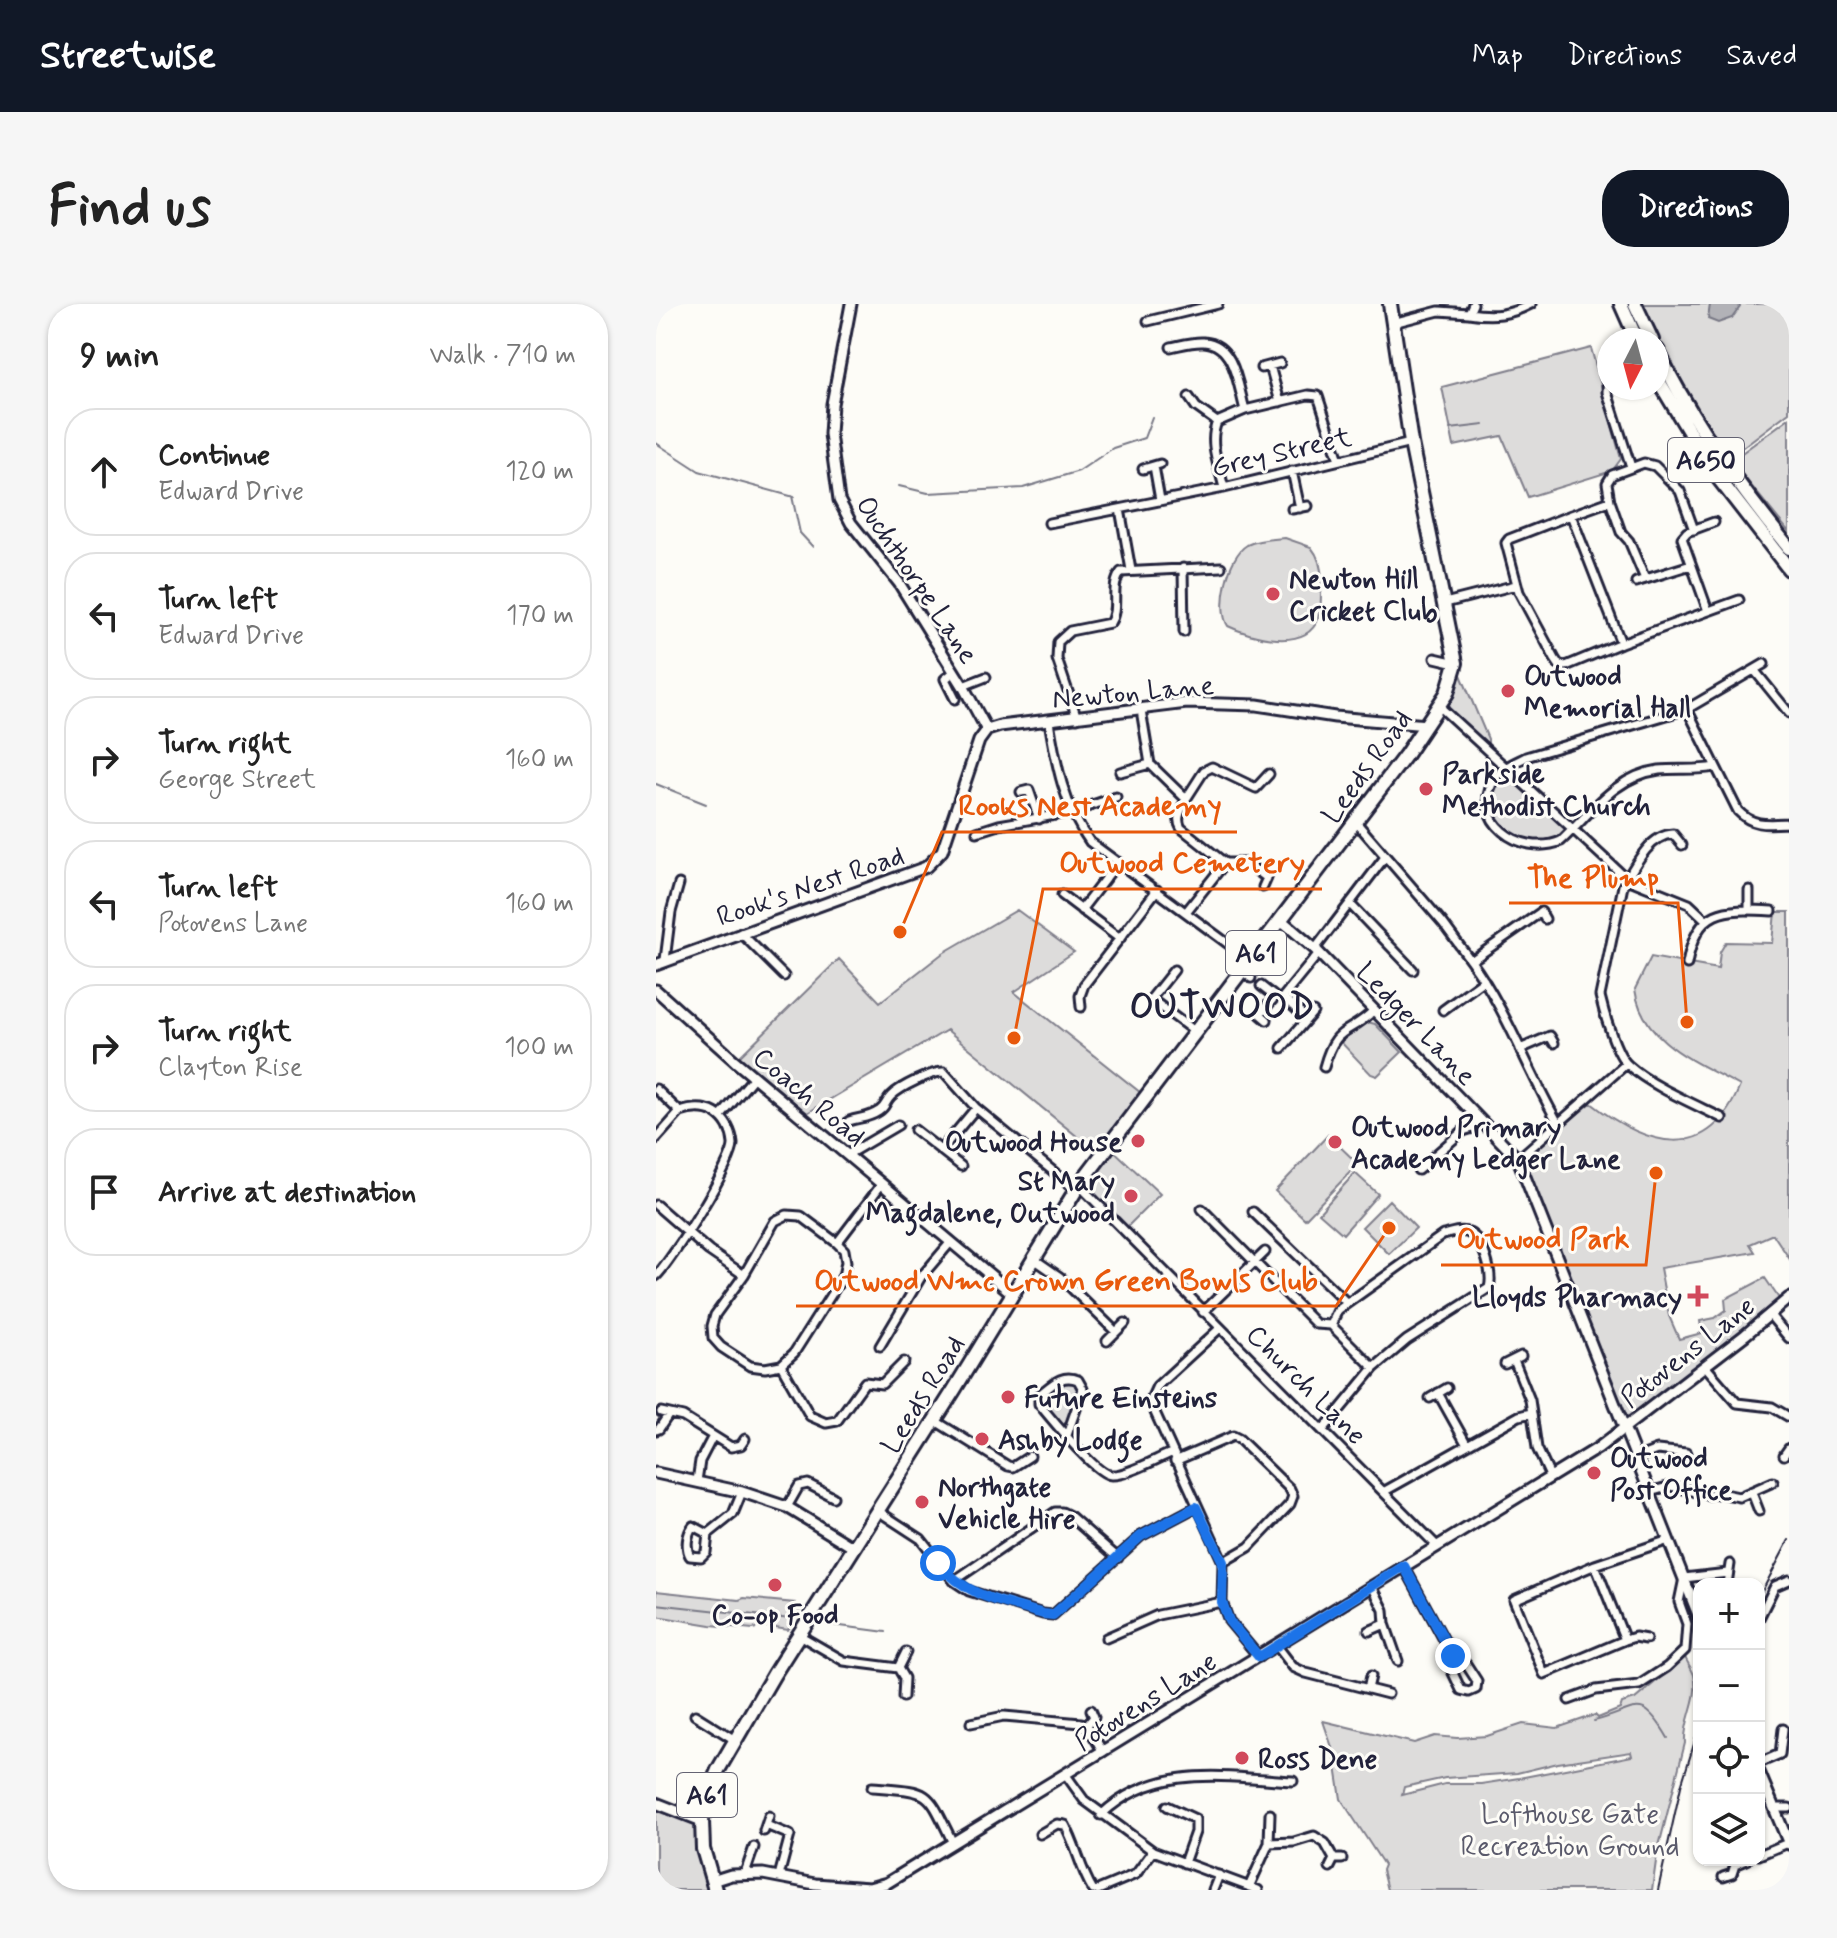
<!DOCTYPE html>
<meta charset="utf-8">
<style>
body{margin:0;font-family:Mynerve,sans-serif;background:#f6f6f6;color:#222}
.controls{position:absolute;right:24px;bottom:24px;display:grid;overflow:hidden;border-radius:16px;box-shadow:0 2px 6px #0004}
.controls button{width:72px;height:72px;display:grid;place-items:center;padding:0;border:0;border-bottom:2px solid #e0e0e0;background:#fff;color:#222;font:40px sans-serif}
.compass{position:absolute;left:941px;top:24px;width:72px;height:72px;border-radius:50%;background:#fff;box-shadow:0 2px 6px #0004;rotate:186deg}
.stop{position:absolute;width:24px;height:24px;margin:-18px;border:6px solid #1a73e8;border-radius:50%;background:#fff}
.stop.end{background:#1a73e8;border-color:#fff;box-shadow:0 2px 8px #0008}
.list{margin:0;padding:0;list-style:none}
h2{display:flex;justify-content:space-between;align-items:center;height:104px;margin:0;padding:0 32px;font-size:34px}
h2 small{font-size:26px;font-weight:400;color:#767676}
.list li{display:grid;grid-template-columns:52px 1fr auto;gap:24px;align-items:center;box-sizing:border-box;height:128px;margin:0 16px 16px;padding:0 16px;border:2px solid #e0e0e0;border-radius:32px}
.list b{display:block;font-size:30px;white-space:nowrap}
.list p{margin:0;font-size:26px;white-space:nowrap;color:#767676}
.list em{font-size:26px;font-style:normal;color:#767676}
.icon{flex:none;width:44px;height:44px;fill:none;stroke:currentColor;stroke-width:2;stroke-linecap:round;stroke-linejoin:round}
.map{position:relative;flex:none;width:1133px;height:1586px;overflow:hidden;border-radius:32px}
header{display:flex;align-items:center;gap:48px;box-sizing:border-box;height:112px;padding:0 40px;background:#111827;color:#fff}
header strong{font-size:38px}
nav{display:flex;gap:44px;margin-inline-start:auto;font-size:28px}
.intro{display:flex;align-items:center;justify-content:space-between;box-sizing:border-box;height:192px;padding:0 48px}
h1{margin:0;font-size:56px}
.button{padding:20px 36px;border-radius:32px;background:#111827;color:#fff;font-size:28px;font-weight:700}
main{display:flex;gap:48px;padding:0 48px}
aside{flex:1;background:#fff;border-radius:32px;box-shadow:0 2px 6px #0004}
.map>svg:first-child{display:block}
</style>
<header>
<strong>Streetwise</strong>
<nav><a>Map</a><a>Directions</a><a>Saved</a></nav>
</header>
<div class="intro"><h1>Find us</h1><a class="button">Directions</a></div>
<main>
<aside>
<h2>9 min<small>Walk · 710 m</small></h2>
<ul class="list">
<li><svg class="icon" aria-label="ahead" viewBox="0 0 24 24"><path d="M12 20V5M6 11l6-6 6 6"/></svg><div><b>Continue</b><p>Edward Drive</p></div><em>120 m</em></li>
<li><svg class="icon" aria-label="left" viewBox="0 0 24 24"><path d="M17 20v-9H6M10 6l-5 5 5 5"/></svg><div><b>Turn left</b><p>Edward Drive</p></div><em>170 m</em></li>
<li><svg class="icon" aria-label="right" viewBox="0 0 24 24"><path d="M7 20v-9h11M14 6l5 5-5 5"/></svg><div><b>Turn right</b><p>George Street</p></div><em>160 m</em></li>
<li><svg class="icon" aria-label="left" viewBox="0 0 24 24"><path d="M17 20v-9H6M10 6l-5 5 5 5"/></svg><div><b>Turn left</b><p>Potovens Lane</p></div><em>160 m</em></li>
<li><svg class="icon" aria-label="right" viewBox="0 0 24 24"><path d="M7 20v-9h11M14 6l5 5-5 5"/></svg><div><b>Turn right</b><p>Clayton Rise</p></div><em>100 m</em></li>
<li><svg class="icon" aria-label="arrive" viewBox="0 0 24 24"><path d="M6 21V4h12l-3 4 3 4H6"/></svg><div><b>Arrive at destination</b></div></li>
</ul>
</aside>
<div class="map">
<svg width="1133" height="1586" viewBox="0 0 1133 1586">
<rect width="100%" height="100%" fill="#fdfcf7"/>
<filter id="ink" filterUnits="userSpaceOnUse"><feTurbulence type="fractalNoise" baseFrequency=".0125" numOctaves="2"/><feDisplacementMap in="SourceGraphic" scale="16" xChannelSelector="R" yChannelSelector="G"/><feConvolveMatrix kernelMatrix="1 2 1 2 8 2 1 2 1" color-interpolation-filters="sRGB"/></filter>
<g filter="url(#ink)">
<path fill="#dddcdb" stroke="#807f8b" stroke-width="2" fill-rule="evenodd" d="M979,0h154v108l-66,50 -66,-112v-10z
M935,44l30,111 -9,12 -84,26 -26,-61 -48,10 -12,-59z
M1133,114v114l-58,-71z
M629,234l26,9c11,13 12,31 10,47 0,8 -1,18 -3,25 -12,33 -68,18 -90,7 -12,-18 0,-70 19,-81 11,-6 27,-6 38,-7z
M800,359l32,76v9l-49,-42z
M851,462l66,64 -25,16 -43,-12c-16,-28 -23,-42 2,-68z
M361,606l57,42 -60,40 132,105 -37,49 51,48 -37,37 -44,-46 22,-29 -154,-126 -145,86 -67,-55 104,-102 41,43 63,-49z
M1119,608h14v346l-16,-24 -23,10 5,8 -95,16 9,48 10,23 23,-6 -2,-12 15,-3 11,-8 -1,-11 40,-21 17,25 -158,126 -104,-261 4,-9 67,-56c55,43 117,63 149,-17 -41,-23 -98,-43 -105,-97l16,-32 67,12 2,-17 6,-10 46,1z
M708,717l11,3 27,28 -25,24 -6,-2 -34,-36z
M672,831l30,29 -53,55 -30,-28z
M699,869l23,21 -35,40 -24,-21z
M733,896l27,28 -27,26 -27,-27z
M413,1072l14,13 -16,46 -28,-31v-9z
M0,1287l83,9 5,-2 51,5v4l6,1 -13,22 -25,-4 -10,3 -42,-4 -55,-9z
M1029,1353c2,5 7,12 9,18 6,24 -11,45 -9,68l-28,111 -5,36h-265l-5,-20 2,-5 -43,-66 -7,-46 -11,-32 91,22 21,-7 22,2 30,-2 36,-12 34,4 38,-13 3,3 22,-9 2,-6 13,-4zM975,1448l1,4 -113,22 -38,6h-36l-43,11 2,-8 41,-9 72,-5 41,-10z
M0,1499l46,18 13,69h-59z"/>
<path fill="#b2b2b7" stroke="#787885" stroke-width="2" d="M1054,0h29l1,3 -8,11 -14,5 -10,-4z"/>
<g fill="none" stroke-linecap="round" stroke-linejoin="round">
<path stroke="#787885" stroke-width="2" d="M794,125l34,-4
M0,139l43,28 95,26
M243,182l29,7 95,-5 56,-17 34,-23 31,-10 8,-21
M136,192l8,37 13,14
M0,480l50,20
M0,1300l135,15
M169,1320l61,8
M938,1417c43,-10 46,-31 74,17"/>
<defs>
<path id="minor" d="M813,9c24,4 41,2 62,-9
M492,17l70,-17
M737,19l46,-12 30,2 4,-9
M515,43c10,-2 22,-6 33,-5 31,2 34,44 41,68
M614,62l10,36
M605,64l19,-5
M952,68l-1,20 24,75
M533,93l7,10 21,15
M498,162l6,34
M487,165l17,-5
M636,167l8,37
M568,184c-5,-22 -16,-45 -7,-66l28,-12 63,-15 10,1 21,64
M464,205l11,61
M636,205l16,-3
M915,211l50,128 -55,23 -7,-1 -4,-6 -36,-67 -13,-49 3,-4z
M915,211l39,-14
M393,219l175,-35 187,-45
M527,264l1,64
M989,275l-16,-38 -8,-9 -11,-31 -3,-18 5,-8 32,-12 11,3 25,25 14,39
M980,278l55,-17
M789,299l71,-18
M1052,307l-26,-73 5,-6 27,-10
M965,339l118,-43
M779,354l21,5
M1099,367l34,42
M298,368l-9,7 10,20
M307,382l23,-9
M783,402l188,173 62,25 17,16
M1031,405l51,102c15,16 31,13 51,12
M485,406l9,54
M421,414l-20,-59 1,-17 12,-11 40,-8c10,-15 -1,-36 11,-51l100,-5
M393,417c7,43 15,86 41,121l160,118
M1059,463c-19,4 -37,1 -56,3 -44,6 -68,43 -98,71 -41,17 -93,-22 -66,-62 7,-12 19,-16 31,-22l161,-48 77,-45
M464,468l30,-8 36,35c-4,10 -11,19 -5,29l44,35h21l21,15 -4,9
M365,488l8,-2 10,29
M530,495l18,-28 8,-4 44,21 13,-14
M699,517l88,102 28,38 70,-49 4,7
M321,528l22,-7 73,-13 44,-15
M1026,541l-9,-11c-24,1 -39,33 -50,52l-23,110c4,17 16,59 28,69 23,21 66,39 94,53
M406,591l58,44
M694,600l63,66
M425,606l37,-48
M1093,606v-20
M530,608l39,-49
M85,629l43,43
M659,645l70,-92
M9,656l6,-48 8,-28
M815,657c36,50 56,108 87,162
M1031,660c10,-56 36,-56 85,-53
M518,666l-23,29 44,33
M586,667l9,7
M605,682l14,11 -15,17 7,6
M425,703l-1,-11 4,-11 73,-95
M787,706l41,-30
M651,715l-24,-22 36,-44
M626,744l31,-36
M864,745l30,-13 4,7
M668,763c12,-44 25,-31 50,-57
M0,785l24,23
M65,812l33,-39
M193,817c11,-4 18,-2 30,-10 7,-4 6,-9 12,-15 9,-9 41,-25 53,-24l32,36 100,82
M259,826l46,36
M0,835l24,-27c12,-4 24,-5 35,1 11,6 17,19 18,31 1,18 -62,118 -77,132
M285,846l35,-42
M191,851l51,-30
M862,855l108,-95
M762,866l45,-39 10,-3 7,-8
M423,881l358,361
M0,901l53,46 35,24
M546,905l114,115 15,1
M597,908l94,91
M131,911l14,1 36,27 7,7 2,12 -3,14 -49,77 -13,12 -16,3 -15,-2 -29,-19 -8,-9 -1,-12 3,-11 29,-40 31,-54z
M181,939l44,-58
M378,955l26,18 56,55
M547,1008l62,-60
M1113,1010l20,24
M675,1021l43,43
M563,1025l-62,57 -5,11 1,11 70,154 -1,40 7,19 30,36
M451,1037l18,-18
M224,1042l41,-69 29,-34
M858,1056l16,40 7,48 13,28
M849,1060l16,-8
M125,1061l29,51 16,7 11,-2 28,-39 17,2 22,-22
M1049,1062l32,37 35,4 17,10
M782,1089l29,52
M774,1094l17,-10
M5,1108l22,5 48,30 10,-2 4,-6
M278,1116l74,46 5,1 17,-11
M0,1126l3,-1 10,-15
M667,1126l51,-62 33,-28 82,-52c4,-14 -5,-48 -20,-55 -8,-4 -18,0 -26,2l-105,75 -7,15
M411,1131l16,-46 -5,-9c-16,-7 -26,5 -39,15v9c12,14 57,71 72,71 15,1 45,-16 60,-22
M1128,1151l5,-7
M980,1154l21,-8 29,3
M519,1157l58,-25 6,3 51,50 3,7 -3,8 -41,43 -26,15
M41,1177l3,-20 13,-25
M729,1187l134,-75 12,-3
M994,1188l21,-6 38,9 11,-2 19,4 34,-15
M1096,1189l7,18
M131,1203l12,-21 9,-2 25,13
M222,1207l43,28 33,42 15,10 74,23 10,1 88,-79 55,-29
M52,1230l-15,-8c-6,8 -8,21 -3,30l11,1 5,-5 2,-18 25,-20 9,-22
M939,1261l30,75 -81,34 -30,-74 81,-35 74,-25
M748,1262l52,96 10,2 11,17 -1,8 -7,3 -8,-2 -9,-19 4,-9
M298,1277l101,-69h7l8,4 48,42
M1071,1280l3,-20
M716,1282l12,24 1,14
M1103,1314l16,-32 14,-6
M713,1327l16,-7 13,37
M143,1331l45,26 54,7 6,10 -1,19
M450,1334l52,-23 64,-13
M969,1336l10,-3 11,2
M621,1342l16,21 13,6 82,21
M242,1364l8,-16
M712,1385l3,-13
M913,1396l27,-10 43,-5 28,-18 18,-17 2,-26 -8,-22 5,-24 44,-5
M39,1411l40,25
M315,1419l33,-7 77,7 6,2 16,27
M431,1421l7,-8 -3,-7
M1103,1459l21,-9 3,-25
M410,1471l18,25 69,51 105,39
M216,1483c61,5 54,1 81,56
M511,1502l28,13v13l-11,31
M1118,1504h15
M445,1511c55,-52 123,-38 192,-34
M110,1521l24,10 -11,41
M108,1527l5,-15
M384,1530l17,-10 8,1c12,22 15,44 28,65
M613,1539l1,-29
M1103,1551l29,-12
M674,1563l4,-8h8
M89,1569l9,-26
M1067,1573l9,-3 3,-9 12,-5
M593,1583l20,-44 25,-1 20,-6 11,7 9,16
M442,1586l38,-16 17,-23
M557,1586l6,-15"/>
<path id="tertiary" d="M195,0l-19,100 -2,30 9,66 12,23 48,60 64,103 24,44
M331,426l13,-4 187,-23 70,2 78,12 92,8
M625,616l34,29 203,210 181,458
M0,661l270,-98 16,-16 37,-110 8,-11
M0,686l79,71 278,233
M0,1169l86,19 45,15 67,41
M1103,1468l30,72
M0,1499l46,18
M56,1577l19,-6 32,-1 52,10 54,4 18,-5 711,-435 147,-113 44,-37"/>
<path id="primary" d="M59,1586l-12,-41 -1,-28 3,-20 13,-31 56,-96 180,-284 125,-205 326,-429 42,-63 9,-30 -45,-220 -21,-139"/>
<path id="trunk" d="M965,0l16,36
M979,0l17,36
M1001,46c35,72 82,137 132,198
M1001,74l55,92 77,99"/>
</defs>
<use href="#minor" stroke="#22223b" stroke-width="13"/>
<use href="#tertiary" stroke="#22223b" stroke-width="15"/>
<use href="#primary" stroke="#22223b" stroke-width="18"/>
<use href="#trunk" stroke="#22223b" stroke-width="18"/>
<use href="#minor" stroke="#fdfcf7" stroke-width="7"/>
<use href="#tertiary" stroke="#fdfcf7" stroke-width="9"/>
<use href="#primary" stroke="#fdfcf7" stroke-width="12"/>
<use href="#trunk" stroke="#fdfcf7" stroke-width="12"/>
<path stroke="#22223b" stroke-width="2" d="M1103,1293l30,-57
M1002,1586l23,-104 18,-58"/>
</g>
</g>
<g fill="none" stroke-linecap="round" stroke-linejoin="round" filter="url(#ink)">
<path stroke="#1a73e8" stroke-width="10" d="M282,1259c31,35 62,38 105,51l10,1 88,-79 55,-29 27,55 -1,40 7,19 30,36 145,-91 49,90"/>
</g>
<g fill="#d1495b" stroke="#fdfcf7" stroke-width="3">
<circle cx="617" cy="290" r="8"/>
<circle cx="852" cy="387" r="8"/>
<circle cx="770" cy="485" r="8"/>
<circle cx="482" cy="837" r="8"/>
<circle cx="679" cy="838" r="8"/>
<circle cx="475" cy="892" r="8"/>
<path d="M1038 980h8v8h8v8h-8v8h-8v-8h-8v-8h8z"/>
<circle cx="352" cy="1093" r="8"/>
<circle cx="326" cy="1135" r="8"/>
<circle cx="938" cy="1169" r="8"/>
<circle cx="266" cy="1198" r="8"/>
<circle cx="119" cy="1281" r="8"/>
<circle cx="586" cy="1454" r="8"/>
</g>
<g text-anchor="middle" stroke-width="6" stroke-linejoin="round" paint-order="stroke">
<g fill="#fdfcf7" stroke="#646373" stroke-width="2">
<rect x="1012" y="134" width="76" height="44" rx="6"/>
<rect x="570" y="627" width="60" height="44" rx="6"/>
<rect x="21" y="1469" width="60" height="44" rx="6"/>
</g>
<g font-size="26" font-weight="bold" fill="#22223b">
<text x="1050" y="165">A650</text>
<text x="600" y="658">A61</text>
<text x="51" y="1500">A61</text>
</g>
<g font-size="28" fill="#22223b" stroke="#fdfcf7">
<text transform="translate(625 147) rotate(-13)" y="10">Grey Street</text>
<text transform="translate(262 275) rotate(56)" y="10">Ouchthorpe Lane</text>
<text transform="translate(477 387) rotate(-5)" y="10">Newton Lane</text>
<text transform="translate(710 462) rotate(-54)" y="10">Leeds Road</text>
<text transform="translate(154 581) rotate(-19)" y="10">Rook's Nest Road</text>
<text transform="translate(761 719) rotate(46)" y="10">Ledger Lane</text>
<text transform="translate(154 792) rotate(40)" y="10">Coach Road</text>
<text transform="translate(1031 1047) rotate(-38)" y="10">Potovens Lane</text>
<text transform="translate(651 1080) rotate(45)" y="10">Church Lane</text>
<text transform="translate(266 1090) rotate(-58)" y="10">Leeds Road</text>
<text transform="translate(489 1396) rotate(-32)" y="10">Potovens Lane</text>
</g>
<g font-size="28" font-weight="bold" fill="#22223b" stroke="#fdfcf7" text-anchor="start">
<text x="633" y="284">Newton Hill<tspan x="633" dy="32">Cricket Club</tspan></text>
<text x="868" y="381">Outwood<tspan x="868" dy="32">Memorial Hall</tspan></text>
<text x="786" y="479">Parkside<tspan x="786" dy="32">Methodist Church</tspan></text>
<text x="695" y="832">Outwood Primary<tspan x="695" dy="32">Academy Ledger Lane</tspan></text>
<text x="466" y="847" text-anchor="end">Outwood House</text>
<text x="459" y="886" text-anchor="end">St Mary<tspan x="459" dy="32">Magdalene, Outwood</tspan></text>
<text x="1026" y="1002" text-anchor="end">Lloyds Pharmacy</text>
<text x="368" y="1103">Future Einsteins</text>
<text x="342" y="1145">Ashby Lodge</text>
<text x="954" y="1163">Outwood<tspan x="954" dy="32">Post Office</tspan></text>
<text x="282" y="1192">Northgate<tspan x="282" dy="32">Vehicle Hire</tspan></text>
<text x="119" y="1320" text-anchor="middle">Co-op Food</text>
<text x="602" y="1464">Ross Dene</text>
</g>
<g font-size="28" fill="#5a5a6b" stroke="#fdfcf7">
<text x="914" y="1519">Lofthouse Gate<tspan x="914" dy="32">Recreation Ground</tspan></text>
</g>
<g font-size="36" font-weight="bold" letter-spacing="2" fill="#22223b" stroke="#fdfcf7">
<text x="567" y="714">OUTWOOD</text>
</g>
</g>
<path fill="none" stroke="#e8590c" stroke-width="3" d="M244 628L286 528H581M358 734L387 585H666M1031 718L1022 599H853M1000 869L990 961H785M733 924L680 1002H140"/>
<g fill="#e8590c" stroke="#fdfcf7" stroke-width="3">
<circle cx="244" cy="628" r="8"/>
<circle cx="358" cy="734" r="8"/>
<circle cx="1031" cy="718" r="8"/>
<circle cx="1000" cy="869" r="8"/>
<circle cx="733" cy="924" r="8"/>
</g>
<g font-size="30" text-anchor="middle" font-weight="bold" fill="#e8590c" stroke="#fdfcf7" stroke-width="6" stroke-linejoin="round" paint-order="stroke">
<text x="434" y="511">Rooks Nest Academy</text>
<text x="526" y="568">Outwood Cemetery</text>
<text x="937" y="583">The Plump</text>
<text x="887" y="944">Outwood Park</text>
<text x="410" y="986">Outwood Wmc Crown Green Bowls Club</text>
</g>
</svg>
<div class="controls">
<button>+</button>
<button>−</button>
<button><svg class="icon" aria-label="locate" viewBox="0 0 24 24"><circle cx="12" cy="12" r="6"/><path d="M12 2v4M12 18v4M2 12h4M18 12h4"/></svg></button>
<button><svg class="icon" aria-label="layers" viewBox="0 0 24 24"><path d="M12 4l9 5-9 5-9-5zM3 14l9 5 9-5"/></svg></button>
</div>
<svg class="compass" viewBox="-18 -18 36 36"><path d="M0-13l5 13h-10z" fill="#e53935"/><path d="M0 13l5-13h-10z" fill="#767676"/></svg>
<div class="stop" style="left:282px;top:1259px"></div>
<div class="stop end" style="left:797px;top:1352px"></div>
</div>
</main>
